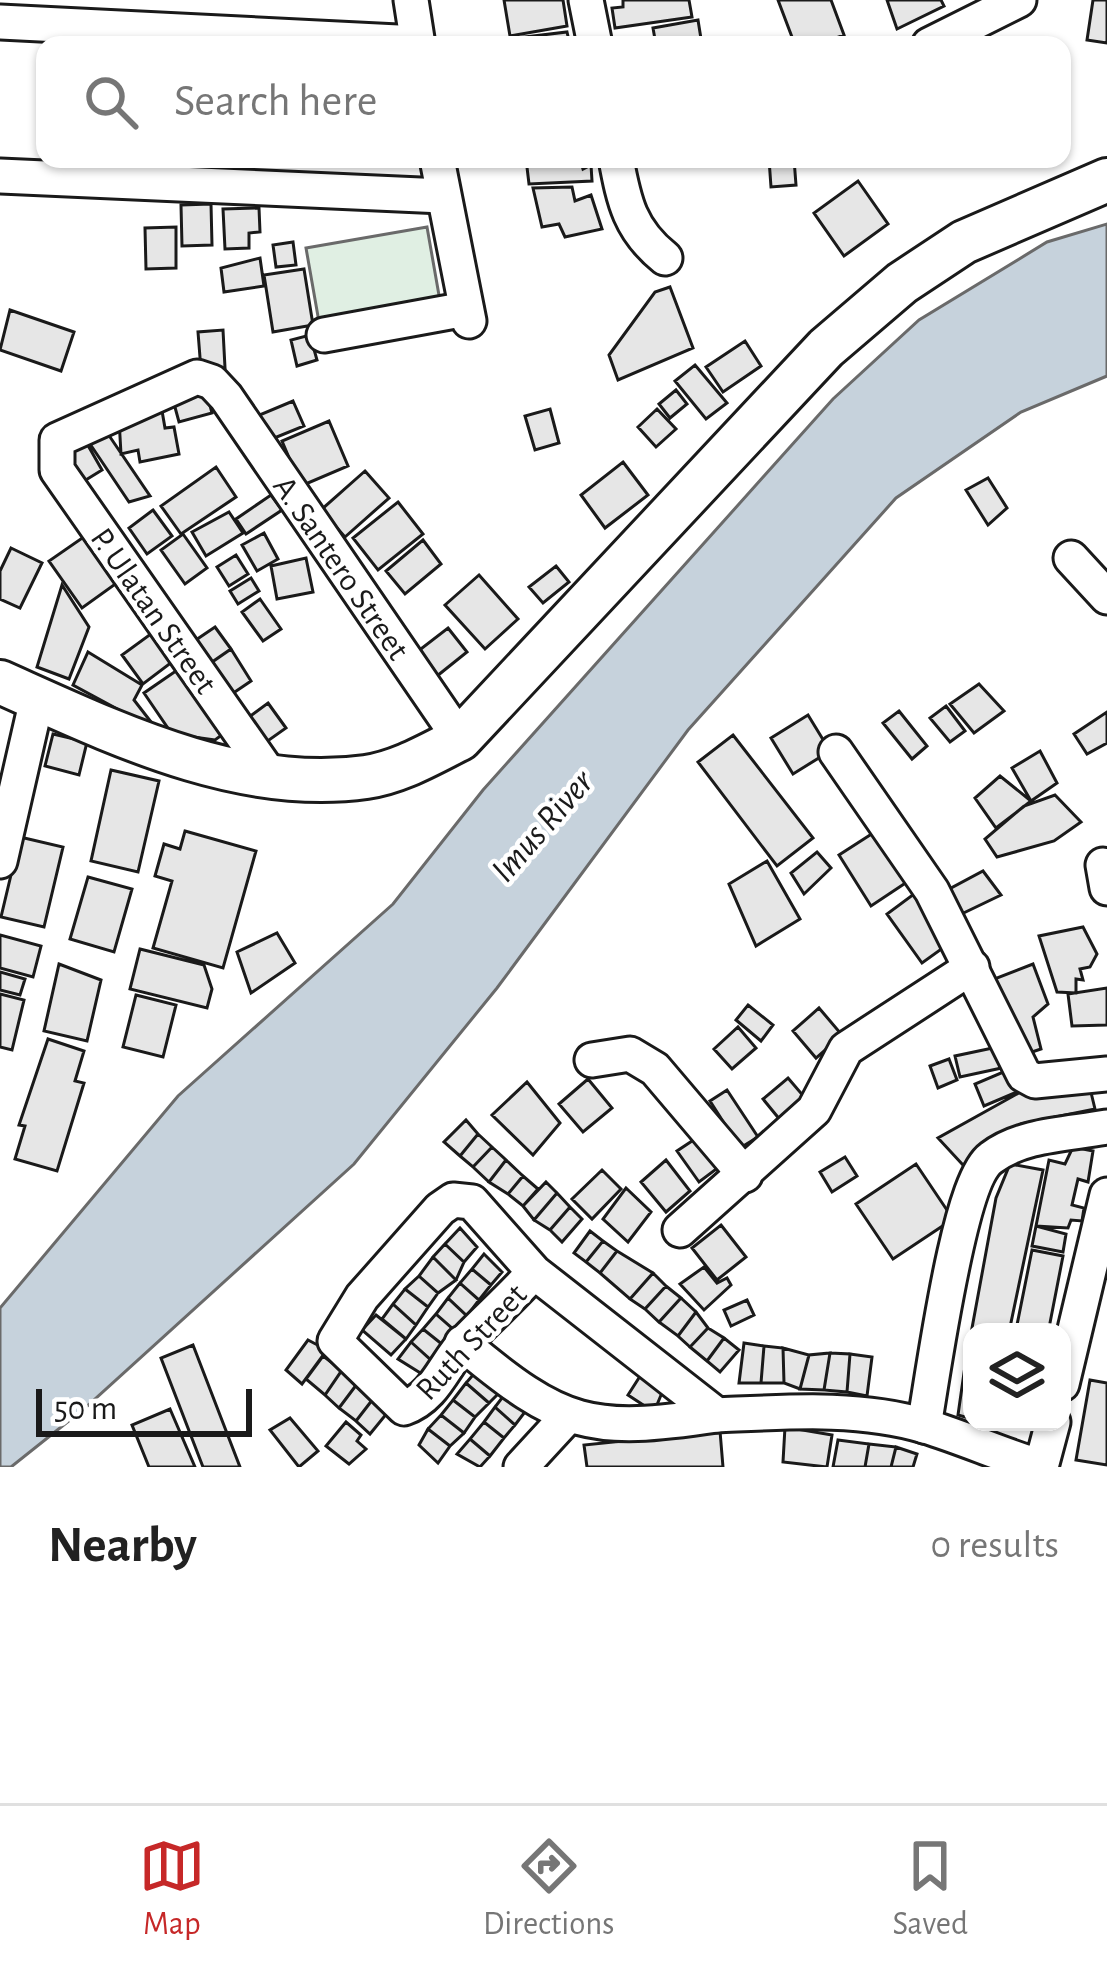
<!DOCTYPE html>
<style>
body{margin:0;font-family:"Alegreya Sans",sans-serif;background:#f6f6f6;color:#222}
.controls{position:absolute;right:36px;bottom:36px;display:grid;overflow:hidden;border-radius:24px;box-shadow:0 3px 9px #0004}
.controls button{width:108px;height:108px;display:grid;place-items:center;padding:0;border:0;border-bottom:3px solid #e0e0e0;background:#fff;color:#222;font:60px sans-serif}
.scale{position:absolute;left:36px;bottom:30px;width:216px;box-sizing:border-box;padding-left:12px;border:6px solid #1a1a1a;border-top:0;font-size:33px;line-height:42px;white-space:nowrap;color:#1a1a1a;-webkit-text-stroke:9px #fff;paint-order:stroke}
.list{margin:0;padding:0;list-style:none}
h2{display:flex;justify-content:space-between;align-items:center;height:156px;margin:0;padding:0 48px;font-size:51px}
h2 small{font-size:39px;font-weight:400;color:#767676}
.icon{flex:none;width:66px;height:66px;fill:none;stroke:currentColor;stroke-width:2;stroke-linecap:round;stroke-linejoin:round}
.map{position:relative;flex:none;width:1107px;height:1467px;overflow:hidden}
.search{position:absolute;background:#fff;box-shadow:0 3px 9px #0004;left:36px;right:36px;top:36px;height:132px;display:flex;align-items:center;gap:30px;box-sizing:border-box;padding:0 42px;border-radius:24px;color:#767676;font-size:45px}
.sheet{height:336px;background:#fff}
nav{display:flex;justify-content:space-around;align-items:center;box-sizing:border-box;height:168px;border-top:3px solid #e0e0e0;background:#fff;font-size:33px;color:#767676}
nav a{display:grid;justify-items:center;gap:6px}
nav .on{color:#c62828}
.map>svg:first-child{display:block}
</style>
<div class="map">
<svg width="1107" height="1467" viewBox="0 0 1107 1467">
<rect width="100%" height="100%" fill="#fff"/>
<path fill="#e0efe3" stroke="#6a6a6a" stroke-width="3" d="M427,227l13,74 -121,21 -13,-74z"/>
<path fill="#c6d2dc" stroke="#6a6a6a" stroke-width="3" d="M1107,224v152l-86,36 -125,86 -208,232 -191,258 -143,176 -269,244 -74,59h-11v-159l178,-212 215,-192 90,-114 350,-391 86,-79 128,-78z"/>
<path fill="#e6e6e6" stroke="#1a1a1a" stroke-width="3" d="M504,0h59l4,26 -57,10z
M623,0h66l3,17 -77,11 -3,-20 11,-1z
M778,0h53l13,35 -26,10h-23z
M887,0h54l3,6 -47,23z
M1093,0h14v43l-20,-3z
M698,20l4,25h-46l-3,-17z
M567,32l3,13h-60l-1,-6z
M526,159h54l3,10 8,-4 1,16 -63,3z
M769,159h25l2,26 -25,2z
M858,181l30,43 -44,32 -30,-43z
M572,187l3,14 16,-6 11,34 -37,8 -6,-13 -17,3 -9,-39z
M211,204l1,41 -30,1 -1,-41z
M259,208l1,24 -11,1v15l-24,1 -2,-40z
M176,227v41l-30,1 -1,-41z
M293,242l3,23 -20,2 -3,-22z
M260,258l4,28 -40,6 -3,-24z
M304,269l9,56 -40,7 -9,-57z
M670,287l23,61 -75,32 -9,-25 46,-63z
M10,310l64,22 -13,39 -61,-21z
M223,330l2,38 -24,2 -3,-38z
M310,335l7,25 -20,6 -6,-26z
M745,341l16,25 -38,26 -17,-25z
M695,365l32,38 -21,16 -31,-38z
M206,390l6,23 -33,9 -6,-22z
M676,390l11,14 -17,14 -11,-14z
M293,401l11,25 -37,15 -10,-25z
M161,405l4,23 9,-1 5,27 -39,8 -2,-12 -17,4 -2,-35z
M550,409l9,34 -24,7 -10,-34z
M657,409l19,20 -20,18 -18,-20z
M329,421l19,45 -47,20 -19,-45z
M108,434l42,62 -21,6 -45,-67z
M86,442l16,28 -26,16 -17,-27z
M623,462l25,33 -43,33 -24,-33z
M216,467l20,30 -55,37 -20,-28z
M365,471l24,27 -44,39 -24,-27z
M988,478l19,30 -19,17 -22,-35z
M271,495l11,15 -36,24 -10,-15z
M398,502l25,32 -45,36 -25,-32z
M153,510l19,26 -25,18 -18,-26z
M229,512l14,21 -37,23 -14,-24z
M264,533l14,26 -21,12 -15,-26z
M88,534l33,46 -39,28 -33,-47z
M183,534l24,34 -22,16 -24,-34z
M423,540l18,24 -36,30 -19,-23z
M11,548l31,15 -22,45 -20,-9v-28z
M236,555l12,19 -19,12 -12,-19z
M306,558l7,34 -36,7 -6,-33z
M556,566l13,16 -26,21 -14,-16z
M479,575l39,44 -33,30 -40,-44z
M251,578l8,13 -21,13 -8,-13z
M62,585l27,42 -20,52 -32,-12z
M260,599l21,30 -18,12 -21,-29z
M215,627l16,22 -26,18 -15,-23z
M159,628l21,28 -37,28 -21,-29z
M448,628l19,24 -35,28 -19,-25z
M231,649l20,32 -25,17 -21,-31z
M88,652l54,33 -8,15 24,31 -85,-46z
M186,664l44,65 -15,11 -43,-6 -28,-41z
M979,684l25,27 -30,22 -24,-29z
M268,703l18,25 -24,17 -17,-25z
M946,706l19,25 -15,11 -20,-24z
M899,711l28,35 -15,13 -29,-36z
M1107,712v31l-20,11 -13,-20z
M808,715l22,36 -37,23 -22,-36z
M53,734l34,8 -8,33 -34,-9z
M733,735l80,103 -36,28 -79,-104z
M1040,751l17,32 -26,18 -19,-33z
M111,770l48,11 -21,91 -47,-11z
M1000,776l31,25 -35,27 -21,-30z
M1055,795l26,27 -27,19 -57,16 -12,-18 39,-33z
M884,826l32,50 -45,30 -32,-51z
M185,831l71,20 -33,117 -70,-20 19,-67 -17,-5 9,-32 16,5z
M20,837l43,10 -19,80 -43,-10z
M817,852l14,16 -27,26 -13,-21z
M767,861l33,58 -44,27 -27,-62z
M983,871l18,24 -50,24 -11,-25z
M88,877l44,12 -18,63 -44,-13z
M918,891l36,49 -32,23 -35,-49z
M1083,927l14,27 -7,13 -10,2 3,11 -7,-1v14l-19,-1 -18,-56z
M277,933l18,30 -44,30 -14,-41z
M0,935l41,11 -8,31 -33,-9z
M140,949l64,16 8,24 -5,19 -77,-19z
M59,964l42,16 -14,61 -43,-10z
M1033,964l15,40 -15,13 8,32 -24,8 -28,-76z
M0,972l25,7 -5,16 -20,-5z
M1107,988v37l-35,1 -4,-32z
M0,994l24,6 -12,50 -12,-3z
M136,995l40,10 -13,52 -40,-10z
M748,1005l25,20 -12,16 -25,-21z
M819,1008l23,27 -26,23 -23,-27z
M738,1027l18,21 -24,21 -18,-20z
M48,1039l36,12 -9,30 9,2 -27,88 -42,-12 10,-33 -6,-1z
M1002,1046l4,21 -46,10 -5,-21z
M949,1059l8,21 -19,8 -8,-22z
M1008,1070l9,22 -33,14 -9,-22z
M788,1078l18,21 -25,22 -18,-22z
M588,1079l24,29 -29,24 -24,-28z
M1088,1080l7,29 -74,15 -58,41 -25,-27 86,-48z
M527,1082l33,41 -27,32 -41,-40z
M727,1090l31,47 -18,11 -30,-47z
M466,1120l12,14 -18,22 -16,-14z
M478,1134l14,13 -19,20 -13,-11z
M698,1137l21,30 -20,15 -22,-31z
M492,1147l14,13 -17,22 -16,-15z
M1073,1147l20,4 -5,31 -10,-3 -6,26 12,3 -2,13 -11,-1 -3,8 -32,-2 13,-66 16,4z
M845,1157l12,19 -25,16 -12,-20z
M506,1160l17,16 -15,18 -19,-12z
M666,1160l24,31 -24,21 -25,-30z
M916,1164l37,55 -60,40 -37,-55z
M1010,1164l33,6 -34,162h-37v87l-14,-4 7,-49 31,-168z
M602,1170l19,19 -29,30 -20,-20z
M523,1176l15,13 -15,17 -15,-12z
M546,1182l11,11 -23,27 -11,-14z
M626,1188l25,24 -23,30 -25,-23z
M557,1193l13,14 -20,23 -16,-10z
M570,1207l12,12 -20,23 -12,-12z
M721,1225l25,32 -29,23 -25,-32z
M1036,1226l30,8 -3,18 -31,-6z
M460,1228l17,19 -13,15 -19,-18z
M590,1231l13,10 -17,21 -12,-9z
M603,1241l14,10 -17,22 -14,-11z
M445,1244l19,18 -8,18 -23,-23z
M1032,1250l31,6 -14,72 -32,-3z
M617,1251l36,22 -23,26 -30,-26z
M484,1254l18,18 -11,13 -19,-16z
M433,1257l23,23 -18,13 -19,-17z
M704,1267l13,16 10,-5 4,7 -27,25 -24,-26z
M472,1269l19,16 -12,15 -19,-17z
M653,1273l13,13 -21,23 -15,-10z
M419,1276l19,17 -10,14 -23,-18z
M460,1283l19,17 -12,16 -19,-18z
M666,1286l15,12 -22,24 -14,-13z
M405,1289l23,18 -12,18 -23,-21z
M448,1298l19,18 -14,13 -17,-15z
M681,1298l15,14 -18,24 -19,-14z
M747,1300l7,15 -23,11 -7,-16z
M393,1304l23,21 -10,14 -24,-20z
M696,1312l12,16 -18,19 -12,-11z
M436,1314l17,15 -10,16 -20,-16z
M376,1315l30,24 -15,16 -29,-25z
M708,1328l16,10 -17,23 -17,-14z
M423,1329l20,16 -11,16 -21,-19z
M724,1338l15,12 -19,22 -13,-11z
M308,1340l19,10 -25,34 -16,-14z
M411,1342l21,19 -10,13 -24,-15z
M744,1343l20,3 -3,37h-22z
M193,1345l47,122h-37l-42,-109z
M764,1346l19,2 1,35h-23z
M783,1348l26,7 -9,34 -16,-6z
M830,1353l-6,37 -24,-1 9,-34z
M830,1353l20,1 -3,38 -23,-2z
M850,1354l22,3 -5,39 -20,-4z
M323,1356l19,14 -17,25 -19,-16z
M479,1368l23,22 -13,13 -23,-20z
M342,1370l15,14 -18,24 -14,-13z
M644,1370l22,13 -12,29 -26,-17z
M1090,1380l17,3v82l-31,-5z
M466,1383l23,20 -14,14 -22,-17z
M357,1384l16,15 -17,22 -17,-13z
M505,1394l23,14 -13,17 -20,-18z
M373,1399l15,13 -18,22 -14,-13z
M453,1400l22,17 -11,16 -23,-18z
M495,1407l20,18 -11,13 -20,-16z
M170,1409l25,58h-46l-17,-42z
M441,1415l23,18 -14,13 -22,-17z
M290,1418l28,33 -19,16 -29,-37z
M346,1422l15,13 -4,6 9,8 -17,15 -23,-18z
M484,1422l20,16 -14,18 -20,-17z
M785,1427l47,8 -5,32 -44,-5z
M428,1429l22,17 -12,17 -19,-18z
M720,1431l3,36h-136l-3,-22z
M470,1439l20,17 -10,11 -23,-13z
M838,1440l31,4 -4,23h-32z
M869,1444l27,3 -5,20h-26z
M896,1447l21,7 -4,13h-22z"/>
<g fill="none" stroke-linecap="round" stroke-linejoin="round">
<defs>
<g id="minor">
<path d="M411,0l7,45"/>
<path d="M586,0l9,45"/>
<path d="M0,22l418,21"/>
<path d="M929,45l90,-45"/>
<path d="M437,159l32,162"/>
<path d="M616,159c8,43 14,71 49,99"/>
<path d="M0,176l443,20"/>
<path d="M324,335l142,-26"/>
<path d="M1071,558l36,39"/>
<path d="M836,752l96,139 92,184 11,6 72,-7"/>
<path id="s1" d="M270,775l-213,-305v-30l140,-63 15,5 14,15 234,342"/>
<path d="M0,861l37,-162"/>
<path d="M1103,865l4,23"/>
<path d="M592,1060l38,-6 25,15 90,106"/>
<path d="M680,1230l134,-120 32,-61 126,-82"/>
<path d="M534,1272c-21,24 -45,45 -67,68 -23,23 -30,56 -63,68l-69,-67 27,-44 78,-88 13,-9 19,2 62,70 183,143c68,-3 142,-9 208,11 39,12 77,29 116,41l12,-45"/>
<path d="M462,1343c100,84 128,91 255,72"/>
<path d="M1062,1384l45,-189"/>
<path d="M924,1426c9,-49 34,-244 67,-268 31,-24 79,-24 116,-31"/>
<path d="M521,1467l46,-50"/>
</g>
<path id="major" d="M0,682c112,50 239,113 366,95 34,-5 64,-23 94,-38l366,-391 76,-65 62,-41 143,-62"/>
</defs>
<use href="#minor" stroke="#1a1a1a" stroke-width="39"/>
<use href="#major" stroke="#1a1a1a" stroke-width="48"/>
<use href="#minor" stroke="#fff" stroke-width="33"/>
<use href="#major" stroke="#fff" stroke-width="42"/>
</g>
<g text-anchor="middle" stroke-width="9" stroke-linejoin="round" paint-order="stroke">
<g font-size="33" fill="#1a1a1a" stroke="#fff">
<text dy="12" stroke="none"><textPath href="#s1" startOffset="798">A. Santero Street</textPath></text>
<text transform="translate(155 610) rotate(55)" y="12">P. Ulatan Street</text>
<text transform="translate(470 1341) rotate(-47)" y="12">Ruth Street</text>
</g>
<g font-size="36" font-style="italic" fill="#1a1a1a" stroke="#fff">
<text transform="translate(541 825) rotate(-49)" y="13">Imus River</text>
</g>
</g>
</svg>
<div class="controls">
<button><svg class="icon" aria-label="layers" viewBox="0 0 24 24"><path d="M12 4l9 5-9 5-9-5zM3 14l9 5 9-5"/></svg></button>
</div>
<div class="scale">50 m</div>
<div class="search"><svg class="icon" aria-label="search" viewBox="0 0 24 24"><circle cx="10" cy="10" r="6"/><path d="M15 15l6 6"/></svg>Search here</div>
</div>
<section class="sheet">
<h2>Nearby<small>0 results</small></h2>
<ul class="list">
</ul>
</section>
<nav>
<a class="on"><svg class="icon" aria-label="map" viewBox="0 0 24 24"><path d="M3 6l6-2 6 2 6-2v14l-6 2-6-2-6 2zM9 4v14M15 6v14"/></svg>Map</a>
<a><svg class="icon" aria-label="directions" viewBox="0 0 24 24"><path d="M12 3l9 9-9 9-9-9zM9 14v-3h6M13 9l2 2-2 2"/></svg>Directions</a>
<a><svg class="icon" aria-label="saved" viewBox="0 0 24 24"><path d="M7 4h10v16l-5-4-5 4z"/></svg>Saved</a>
</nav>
